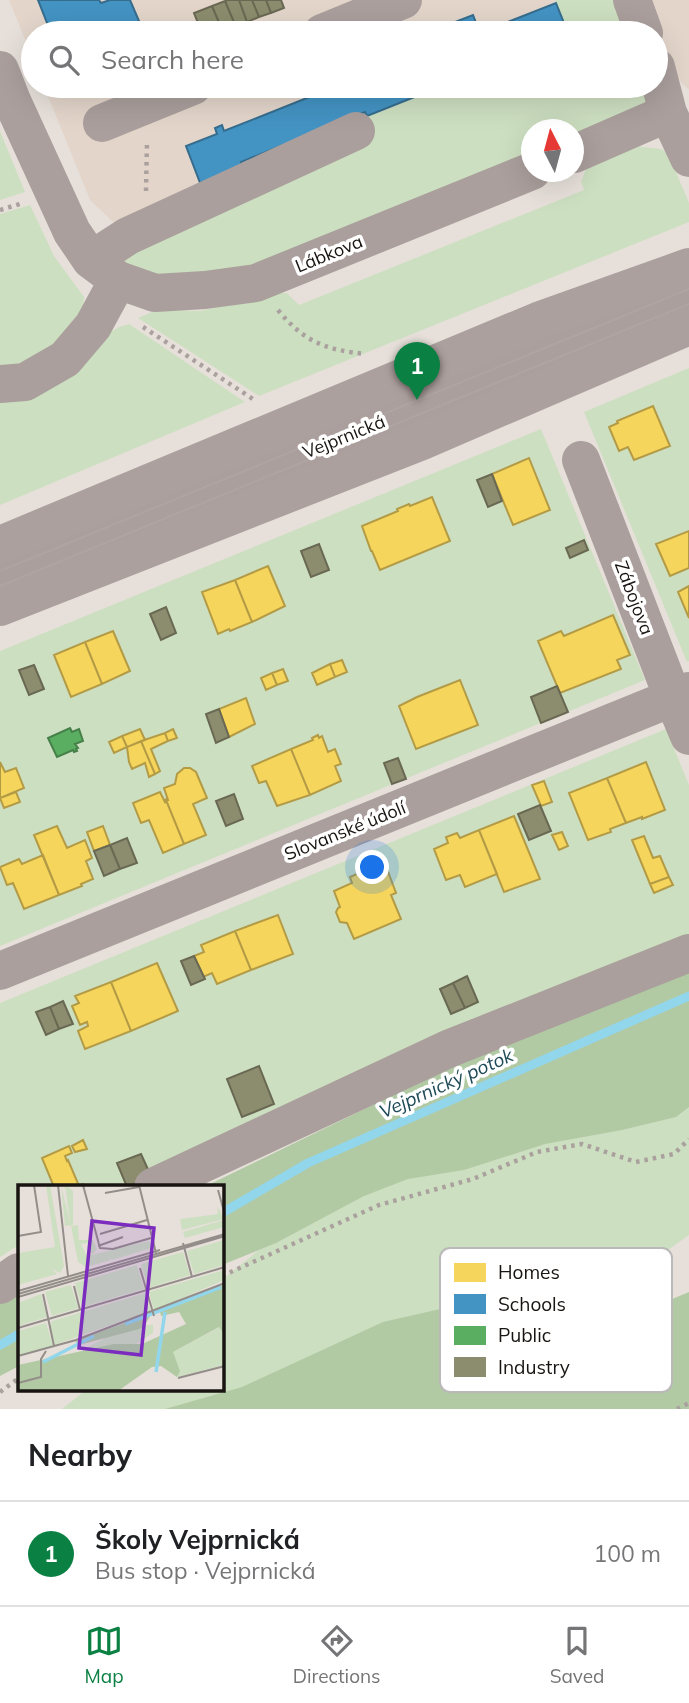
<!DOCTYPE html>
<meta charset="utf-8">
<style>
body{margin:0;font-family:Mulish,sans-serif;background:#f2f2f2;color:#202124}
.compass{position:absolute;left:521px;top:119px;width:63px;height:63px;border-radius:50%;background:#fff;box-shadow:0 7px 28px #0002;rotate:354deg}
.you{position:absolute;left:373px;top:868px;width:24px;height:24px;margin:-18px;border:5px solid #fff;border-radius:50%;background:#1a73e8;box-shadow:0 0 0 10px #1a73e833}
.badge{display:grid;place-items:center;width:46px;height:46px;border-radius:50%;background:#0b8043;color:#fff;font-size:23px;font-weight:700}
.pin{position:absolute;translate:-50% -58px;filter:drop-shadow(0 2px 4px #0008)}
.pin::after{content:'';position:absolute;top:37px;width:24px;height:21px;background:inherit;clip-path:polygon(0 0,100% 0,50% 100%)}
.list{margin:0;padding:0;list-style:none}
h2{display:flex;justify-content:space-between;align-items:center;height:91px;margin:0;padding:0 28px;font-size:30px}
h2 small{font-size:23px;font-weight:400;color:#757577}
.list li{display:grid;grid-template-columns:46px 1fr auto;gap:21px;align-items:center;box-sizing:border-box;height:105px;padding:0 28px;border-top:2px solid #e0e0e0}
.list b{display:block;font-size:26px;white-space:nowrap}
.list p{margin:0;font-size:23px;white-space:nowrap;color:#757577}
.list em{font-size:23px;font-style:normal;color:#757577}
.icon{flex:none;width:38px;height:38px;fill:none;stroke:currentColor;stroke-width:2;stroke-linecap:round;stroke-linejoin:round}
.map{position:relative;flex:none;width:689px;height:1409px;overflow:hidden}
.search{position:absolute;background:#fff;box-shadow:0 7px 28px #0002;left:21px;right:21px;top:21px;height:77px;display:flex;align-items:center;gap:18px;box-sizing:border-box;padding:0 24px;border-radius:38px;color:#757577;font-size:26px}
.sheet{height:196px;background:#fff}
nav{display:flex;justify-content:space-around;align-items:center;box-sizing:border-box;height:98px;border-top:2px solid #e0e0e0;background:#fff;font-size:19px;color:#757577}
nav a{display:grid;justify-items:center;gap:4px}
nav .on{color:#0b8043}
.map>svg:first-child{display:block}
</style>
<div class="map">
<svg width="689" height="1409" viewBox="0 0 689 1409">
<rect width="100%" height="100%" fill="#e7e0da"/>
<path fill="#e3d5ca" d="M9,0h680v90l-8,-8 -9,-17 -16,5v-37h-623v26z
M44,86h570l-456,179 -68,-65z"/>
<path fill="#cddfc1" d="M555,0h60l13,33h-60z
M442,86h206l5,12 -79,39v-7h-42l-1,24 -275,115 -89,11 -35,-11 -15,-11 250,-142z
M0,131l25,61 -25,8z
M635,146l26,3 7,4 21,50v19l-430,174 -121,-78 14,-6 11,-2 37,1 79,-18h8l12,12 285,-115 -3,-8 5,-13z
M30,205l24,51 30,41 -1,12 -35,44 -31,13 -17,2v-154z
M129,324l116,78 -245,103v-111l119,-67z
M689,368v293l-2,1 -103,-250z
M541,429l104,251 -645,266v-295z
M666,729l23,56v152l-204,83 -355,167h-111v58l-19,12v-254z
M689,1077v158l-92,66 -119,108h-416l24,-19h136v-110l54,-44 260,-145z"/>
<path fill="#b1caa4" d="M689,965v142l-13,10 -54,13 -77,14 -81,26 -56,9 -44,17 -88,47 -54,22v-78h-18l259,-126z
M19,1287v79l-19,10v-77z
M689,1292v117h-524l77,-22 141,-65 88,-20 136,24z"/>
<path fill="#f6d55c" stroke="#b39b46" stroke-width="2" d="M653,406l17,40 -36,14 -6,-13 -9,4 -10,-24 9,-4 -1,-2z
M529,458l21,52 -37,15 -21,-51z
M432,497l18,44 -70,29 -8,-19h-1l-9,-25 36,-15 -1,-2 12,-5 1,2z
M689,531v37l-19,8 -14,-32z
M268,566l17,40 -33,16 -17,-42z
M235,580l17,42 -22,9 -1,-2 -11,5 -16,-42z
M689,586v32l-11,-26z
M613,615l17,40 -13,5 4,9 -61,24 -22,-52 23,-10 3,5z
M113,631l17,40 -28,13 -17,-42z
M85,642l17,42 -31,13 -17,-42z
M342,660l5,12 -12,5 -5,-13z
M330,664l5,13 -18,8 -5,-12z
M283,669l5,12 -11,4 -5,-12z
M272,673l5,12 -11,5 -5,-12z
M460,680l18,45 -62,24 -17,-43 18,-9z
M246,698l9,26 -26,13 -10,-28z
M140,729l5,11 -18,7 -5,-11z
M173,729l4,9 -9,3 -3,-8z
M165,733l3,8 -17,8 9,22 -5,3 -14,-33z
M318,735l1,3 3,-2 6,16 7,-3 6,15 -6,2 6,15 -31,14 -19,-46 22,-9 -1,-2z
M122,736l5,11 -13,6 -5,-11z
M141,741l14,33 -6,3 -4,-14 -13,6 -3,-7 -2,-15z
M291,749l19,46 -33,11 -11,-25 -7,2 -7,-17z
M0,762l5,10 11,-4 8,20 -24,10z
M646,762l19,48 -23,9v-2l-16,6 -19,-45z
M184,768h6l6,4 11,26 -14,6 13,31 -22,9 -18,-44h2l-4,-12 11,-4 2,-10z
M607,778l19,45 -16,6 1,3 -23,8 -19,-47z
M544,781l8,21 -11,4 -9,-21z
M16,792l4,10 -16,6 -4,-10z
M160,792l5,10 1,-2 18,44 -21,9 -14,-33 -8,3 -8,-20z
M514,816l26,63 -36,13 -25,-62z
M57,826l10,22 18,-8 7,18 -6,3 7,18 -12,5 1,2 -23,9 -25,-60z
M103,826l7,19 -16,6 -7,-19z
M479,830l18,44 -32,13 -5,-12 -14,5 -12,-31 14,-6 -2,-6 11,-4 3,5z
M562,832l6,14 -9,4 -7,-15z
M644,836l9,22 7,-2 9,21 -19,7 -18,-44z
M43,855l16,40 -35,14 -11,-26 -6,2 -7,-18 19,-8 3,5z
M379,864l2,7 6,-2 9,24 -5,2 10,24 -47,20 -7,-16 -7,-1 -4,-10 2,-4 2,-1 -6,-16 18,-8 -2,-6z
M669,877l4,8 -19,8 -4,-9z
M278,915l15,39 -42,16 -16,-39z
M235,931l16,39 -34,14 -5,-11 -9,4 -9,-21 10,-4 -3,-7z
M157,963l21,48 -47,20 -20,-49z
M111,982l20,49 -46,18 -7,-18 10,-5 -1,-4 -7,3 -8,-19 7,-3 -4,-7z
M83,1140l4,9 -12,3 -3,-6z
M69,1146l3,7 -7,3 2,5 1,-1 11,26 4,-2 2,3h-31l-12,-29z"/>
<path fill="#4393c3" stroke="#366d8e" stroke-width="2" d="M38,0h61l2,3 9,-3h20l12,28 -15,5h-76z
M556,3l12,30h-141l46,-18 7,18z
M331,86h111l-75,30 -2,-4 -124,50 3,9 -42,17 -16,-42 31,-12 -2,-6 7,-3 2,6 108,-43z"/>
<path fill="#5aae61" stroke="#468049" stroke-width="2" d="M70,728l2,4 7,-3 4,12 -8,3 3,4 -2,1 1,2 -3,1 -1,-2 -16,7 -9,-19z"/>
<path fill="#8c8c6e" stroke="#696852" stroke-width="2" d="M228,0h11l8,22 -11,5 -11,-26z
M239,0h13l7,17 -12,5z
M252,0h14l5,13 -12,4z
M266,0h15l3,8 -13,5z
M225,1l11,26 -13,5 -11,-26z
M212,6l11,26 -21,1 -8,-20z
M492,474l10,27 -14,6 -11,-27z
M584,540l4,10 -18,8 -4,-10z
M319,544l10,26 -18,7 -10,-26z
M166,607l10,26 -15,7 -11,-26z
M34,665l10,24 -15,6 -10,-25z
M557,686l11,26 -27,11 -10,-26z
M219,709l10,28 -13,6 -10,-29z
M398,758l8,21 -14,5 -8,-21z
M234,794l9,25 -17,7 -10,-25z
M540,805l11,26 -22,9 -11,-26z
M127,838l10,25 -17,6 -10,-24z
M110,845l10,24 -16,7 -10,-25z
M194,956l11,23 -14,6 -10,-24z
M467,976l11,26 -13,6 -12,-25z
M453,983l12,25 -14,6 -11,-25z
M63,1001l10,23 -14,5 -9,-22z
M50,1007l9,22 -13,6 -10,-23z
M259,1066l15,38 -32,13 -15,-38z
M141,1154l10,22 -24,11 -10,-24z"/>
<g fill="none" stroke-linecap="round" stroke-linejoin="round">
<path stroke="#92d6ec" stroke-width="9" d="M222,1213l86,-50 381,-167
M0,1345l19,-11"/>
<path stroke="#aaa19e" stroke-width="4.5" stroke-dasharray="3.5 5" stroke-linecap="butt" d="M146,191l1,-51
M0,210l23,-7
M278,310c26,32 48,40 88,44
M143,327l113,74
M222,1276l157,-71 94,-26 64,-27 45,-8 54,18 38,-8 15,-15
M0,1392l19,-14
M677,1409l12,-6"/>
<path stroke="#aa9f9c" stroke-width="38" d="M632,0l12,33
M322,33l81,-33
M656,67l12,46 21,45
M0,70l12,31 60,131 19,28 27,20 37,13 50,-3 51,-7 276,-112
M102,123l91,-37
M574,154l94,-41
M91,260l37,-24 228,-105
M0,384l25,-2 40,-23 28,-33 25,-46
M581,460l92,238 16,38
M0,579l689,-283
M0,971l689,-280
M153,1187l295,-138 241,-96
M0,1285l19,-13"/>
<path stroke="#aca09e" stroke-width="38" d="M0,545l538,-224 151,-54
M0,607l422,-166 267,-115"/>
<path stroke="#aea5a2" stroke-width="2" d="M0,571l689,-282
M0,586l689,-282"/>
</g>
<g text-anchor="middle" stroke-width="7" stroke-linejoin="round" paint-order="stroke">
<g font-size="18" fill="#181411" stroke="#fff">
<text transform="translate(329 254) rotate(-22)" y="6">Lábkova</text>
<text transform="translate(344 437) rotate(-22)" y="6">Vejprnická</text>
<text transform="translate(634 598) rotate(69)" y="6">Zábojova</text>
<text transform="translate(345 831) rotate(-22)" y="6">Slovanské údolí</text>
</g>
<g font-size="19" font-style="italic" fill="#1e4a58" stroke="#fff">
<text transform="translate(446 1083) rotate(-24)" y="7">Vejprnický potok</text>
</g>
</g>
<g transform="translate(18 1185)">
<rect width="206" height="206" fill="#e7e0da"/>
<path d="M28,0h4l14,81 -4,7 -8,-4 5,5 -39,11v-32l37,-6zM43,0l9,38 -5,-38 8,6v34l-8,1zM199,21l7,13 -42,11 -2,-11 38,-5zM206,35v7l-39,11 -2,-6zM60,40l1,15h14l4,9 -4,5 -6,-3 1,-8 -7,1 6,12 62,-15 3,7 -40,12 -6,-5 5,5 -25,7 -8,-5 -7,-36zM206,55v25l-30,9 -7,-23zM165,67l7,23 -42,13 -7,-24zM119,80l7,24 -62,18 -7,-24zM206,85v10l-70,30 -5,-18zM53,100l7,23 -26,8 -7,-24zM127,108l6,18 -97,34 -5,-17 3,-7zM23,109l6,23 -29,9v-23zM28,138l7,23 -35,9v-24zM112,140h23v8l-37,24 -39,5 7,-13zM202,142l4,7v31l-47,12 -4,-25z" fill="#cddfc1"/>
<path d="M206,100v49l-5,-7 -46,25 7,19 -3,6 -16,-11 -9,1 -34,24h-100v-26l96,-21h28l44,-20 -7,-12 -18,4 -1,-4zM134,128l-9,15 -64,17 -4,-4z" fill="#b1caa4"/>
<path fill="none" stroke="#92d6ec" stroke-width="3.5" d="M107,139l96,-37M25,177l51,-26M138,187l9,-60"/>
<path fill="none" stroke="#948e8a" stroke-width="2" d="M40,0l10,91M65,0l17,63 13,1 38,-11M121,0l17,68M200,5l7,25M87,8l34,-6M82,49l47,-14M0,51l23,-4 -7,-47M165,58l9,34M80,61l25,-9M122,83l14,48M56,101l6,24M0,106l142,-41M0,109l207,-60M25,109l11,52M0,112l207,-61M0,143l207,-61M0,171l58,-16 149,-57M160,193l47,-12M0,198l23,-6v-18l5,-8"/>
<path fill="#7b2cbf" fill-opacity="0.15" stroke="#7b2cbf" stroke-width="3.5" d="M74,36l62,7 -13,127 -62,-7z"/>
<rect width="206" height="206" fill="none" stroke="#181411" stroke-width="3.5"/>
</g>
<rect x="440" y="1248" width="232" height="144" rx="10" fill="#fff" stroke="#bab8b8" stroke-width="2"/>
<rect x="454" y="1263" width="32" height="19" fill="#f6d55c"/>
<rect x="454" y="1294" width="32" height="20" fill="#4393c3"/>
<rect x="454" y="1326" width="32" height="19" fill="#5aae61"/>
<rect x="454" y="1357" width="32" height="20" fill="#8c8c6e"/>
<g font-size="19" fill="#181411">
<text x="498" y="1279">Homes</text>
<text x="498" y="1311">Schools</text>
<text x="498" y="1342">Public</text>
<text x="498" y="1374">Industry</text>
</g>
</svg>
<svg class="compass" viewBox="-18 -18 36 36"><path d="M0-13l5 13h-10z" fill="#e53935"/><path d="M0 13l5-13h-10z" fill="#757577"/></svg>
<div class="you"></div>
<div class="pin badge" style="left:417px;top:400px">1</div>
<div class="search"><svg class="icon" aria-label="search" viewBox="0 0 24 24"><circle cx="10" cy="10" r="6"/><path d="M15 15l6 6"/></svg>Search here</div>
</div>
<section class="sheet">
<h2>Nearby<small></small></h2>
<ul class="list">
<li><span class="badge">1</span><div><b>Školy Vejprnická</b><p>Bus stop · Vejprnická</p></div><em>100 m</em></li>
</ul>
</section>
<nav>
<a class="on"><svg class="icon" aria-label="map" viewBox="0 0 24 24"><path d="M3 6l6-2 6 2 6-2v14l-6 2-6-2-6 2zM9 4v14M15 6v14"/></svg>Map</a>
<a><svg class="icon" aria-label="directions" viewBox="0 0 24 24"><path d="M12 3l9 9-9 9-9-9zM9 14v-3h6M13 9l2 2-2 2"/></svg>Directions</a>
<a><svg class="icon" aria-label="saved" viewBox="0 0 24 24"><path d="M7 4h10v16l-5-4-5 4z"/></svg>Saved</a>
</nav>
